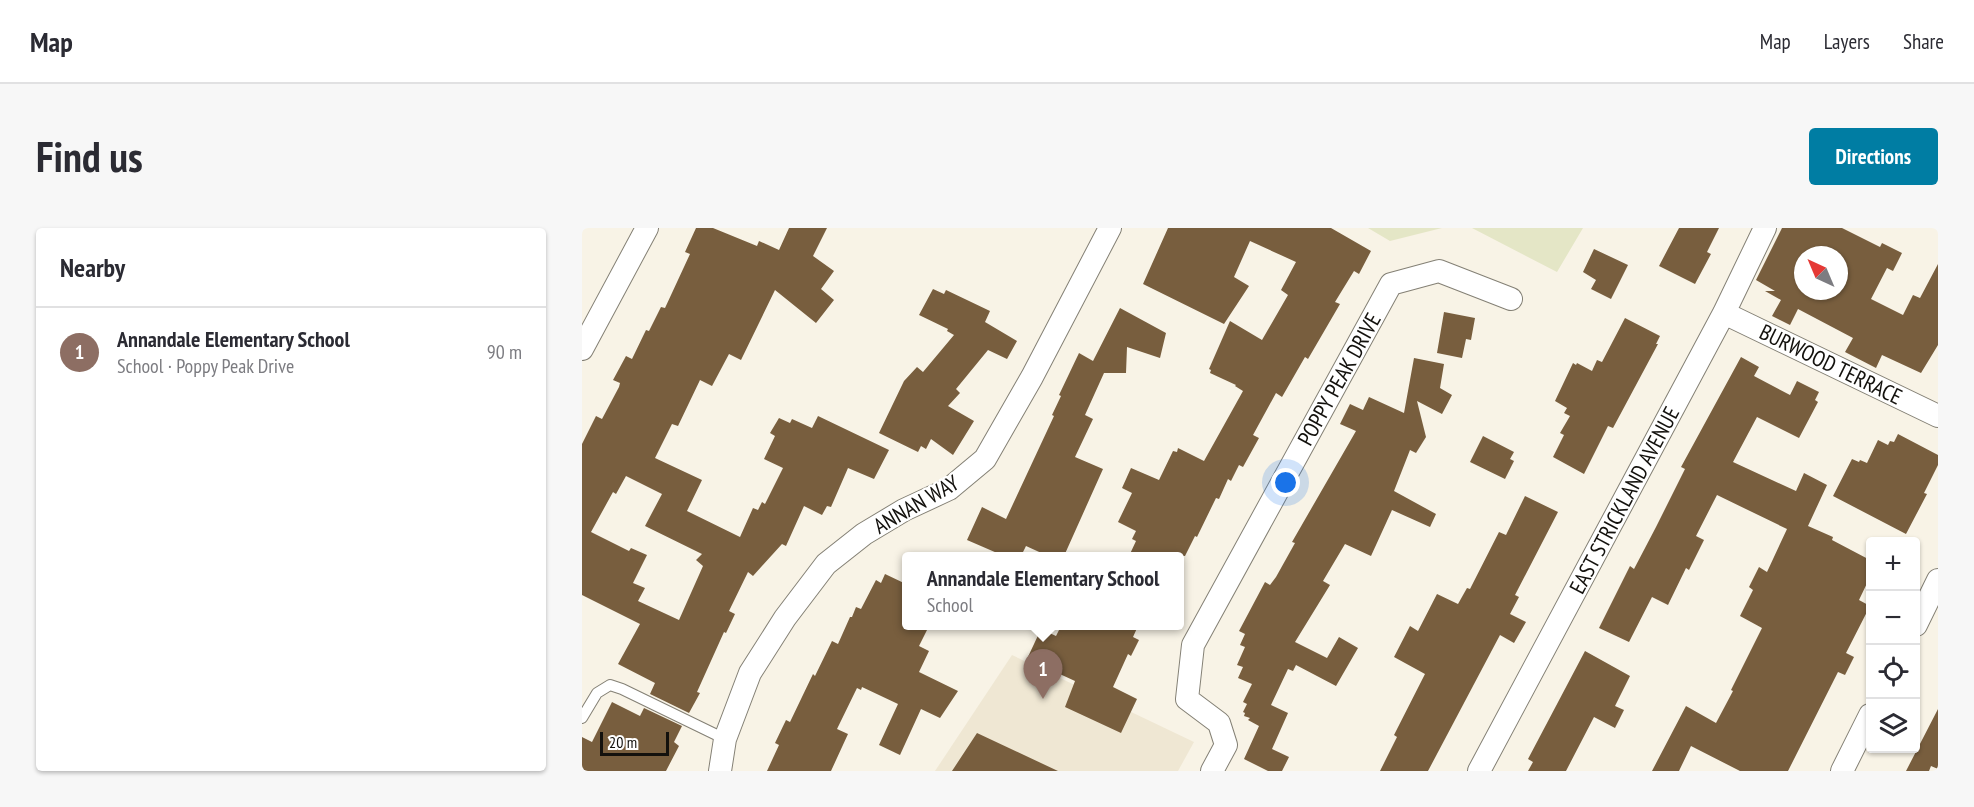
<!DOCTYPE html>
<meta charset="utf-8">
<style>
body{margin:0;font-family:"PT Sans Narrow",sans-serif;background:#f7f7f7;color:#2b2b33}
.controls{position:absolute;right:18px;bottom:18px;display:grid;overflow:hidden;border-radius:6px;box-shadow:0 2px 4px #0004}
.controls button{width:54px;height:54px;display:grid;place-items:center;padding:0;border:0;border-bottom:2px solid #e1e1e2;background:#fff;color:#2b2b33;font:30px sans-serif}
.compass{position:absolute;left:1212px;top:18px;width:54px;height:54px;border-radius:50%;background:#fff;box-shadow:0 2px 4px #0004;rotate:316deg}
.scale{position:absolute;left:18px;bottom:15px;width:69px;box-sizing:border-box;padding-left:6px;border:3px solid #13110d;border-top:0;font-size:16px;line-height:21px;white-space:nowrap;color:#13110d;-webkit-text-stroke:4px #fff;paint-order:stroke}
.you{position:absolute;left:704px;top:255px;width:21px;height:21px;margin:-15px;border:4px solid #fff;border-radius:50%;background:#1a73e8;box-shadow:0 0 0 9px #1a73e833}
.badge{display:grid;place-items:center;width:39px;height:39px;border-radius:50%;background:#007da3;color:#fff;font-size:20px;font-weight:700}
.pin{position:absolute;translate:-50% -50px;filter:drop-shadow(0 2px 3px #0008)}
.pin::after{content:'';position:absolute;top:32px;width:21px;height:18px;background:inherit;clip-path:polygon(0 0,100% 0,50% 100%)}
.popup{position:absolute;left:320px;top:324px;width:282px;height:78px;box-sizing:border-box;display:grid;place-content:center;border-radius:6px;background:#fff;filter:drop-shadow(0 2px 4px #0005);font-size:20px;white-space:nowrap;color:#7c7c81}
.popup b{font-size:22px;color:#2b2b33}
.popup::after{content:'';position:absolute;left:50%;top:100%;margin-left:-12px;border:12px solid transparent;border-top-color:#fff}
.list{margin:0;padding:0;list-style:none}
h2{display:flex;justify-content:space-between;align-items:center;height:78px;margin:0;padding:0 24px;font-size:26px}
h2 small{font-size:20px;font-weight:400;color:#7c7c81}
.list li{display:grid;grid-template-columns:39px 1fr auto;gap:18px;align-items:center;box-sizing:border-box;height:90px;padding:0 24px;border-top:2px solid #e1e1e2}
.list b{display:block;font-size:22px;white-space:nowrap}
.list p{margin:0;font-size:20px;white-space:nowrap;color:#7c7c81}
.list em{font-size:20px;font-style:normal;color:#7c7c81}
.icon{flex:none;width:33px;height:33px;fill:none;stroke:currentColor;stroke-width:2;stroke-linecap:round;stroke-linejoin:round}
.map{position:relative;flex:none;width:1356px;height:543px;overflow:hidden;border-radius:6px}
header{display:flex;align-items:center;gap:36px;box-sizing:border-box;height:84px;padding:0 30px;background:#fff;border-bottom:2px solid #e1e1e2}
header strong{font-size:28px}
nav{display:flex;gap:33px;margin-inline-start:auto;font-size:21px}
.intro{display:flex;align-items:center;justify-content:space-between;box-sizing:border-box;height:144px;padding:0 36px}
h1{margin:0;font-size:42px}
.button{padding:15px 27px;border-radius:6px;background:#007da3;color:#fff;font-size:21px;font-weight:700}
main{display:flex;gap:36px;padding:0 36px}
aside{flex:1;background:#fff;border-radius:6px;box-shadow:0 2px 4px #0004}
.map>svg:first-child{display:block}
</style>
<header>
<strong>Map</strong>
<nav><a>Map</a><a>Layers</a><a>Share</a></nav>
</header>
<div class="intro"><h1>Find us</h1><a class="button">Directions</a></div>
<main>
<aside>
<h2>Nearby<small></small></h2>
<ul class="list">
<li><span class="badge" style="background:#8d6e63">1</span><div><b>Annandale Elementary School</b><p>School · Poppy Peak Drive</p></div><em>90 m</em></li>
</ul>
</aside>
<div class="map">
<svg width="1356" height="543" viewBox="0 0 1356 543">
<rect width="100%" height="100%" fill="#f8f3e6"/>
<path fill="#efe7d3" d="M430,427l182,87 -16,29h-243z"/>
<path fill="#e4e6c6" d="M786,0h74l-52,13z
M890,0h111l-26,44z"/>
<path fill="#785e3e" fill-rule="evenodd" d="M114,0h17l44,18 2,-5 20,9 10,-22h38l-14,28 21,15 -13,18 13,11 -18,23 -41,-33 -34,70 -12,-6 -17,32 -12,-6 -22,46 -6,-2 -17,34 47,22 -15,31 53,26 13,-29 5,2 4,-8 3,2 18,-36 -19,-9 11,-23 -5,-3 9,-15 11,5 2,-4 20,9 6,-12 71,34 -15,29 -26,-11 -17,39 -4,-1 -5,9 -18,-9 -18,40 -4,-2 -29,32 -5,-4 -19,39 6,3 -9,19 -2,-1 -27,60 3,1 -11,20 -39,-19 5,-11 -37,-19 22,-40 -58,-29v-151l14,-28 6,3 17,-32 1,-4 -7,-3 13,-24 6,3 14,-29 3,1 12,-24 4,1 25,-54 -5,-2zM44,248l36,18 -17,32 57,28 -6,6 7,6 -24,54 -41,-19 7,-13 -12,-5 14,-28 -16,-7 -2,3 -38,-19 22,-40 3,2z
M586,0h163l40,23 -12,23 -5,-3 -19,31 5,2 -32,55 -3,-2 -23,40 -6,-4 -23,42 6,3 -16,29 -4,-2 -8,16 -3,-2 -9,20 -3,-1 -19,39 -2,-1 -10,20h-56l7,-15 -4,-2 4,-8 -18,-9 14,-29 -10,-5 9,-20 28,12 14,-29 4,1 1,-4 26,13 39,-70 -8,-5 1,-1 -26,-12 1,-3 -2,-1 21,-48 32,19 26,-45 -7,-5 15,-28 -46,-21 -16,36 15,9 -25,38 -81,-40z
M1097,0h40l-12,24 4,2 -16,30 -36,-18z
M1200,0h60l38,19 2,-4 20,10 -9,18 -6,-3 -16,31 32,16 10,-20 7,3 18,-34v81l-17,28 -39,-18 -6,13 -31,-16 8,-14 -55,-29 -8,16 -18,-9 9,-16 -16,-9h10l-19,-11zM1221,27h36v36h-36z
M1012,21l34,16 -17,34 -20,-10 5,-9 -13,-8z
M351,61l11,5 2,-4 44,21 -5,11 32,19 -10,18 -19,-9 -32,39 4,4 -12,13 26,15 -21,34 -22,-16 -5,10 -5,-3 -3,6 -39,-19 25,-52 13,-14 6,5 31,-37 -7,-4 1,-2 -29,-14z
M538,80l46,25 -6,25 -33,-11 -1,26h-22l-19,42 8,4 -18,38 28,12 -39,87h-16l-22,-10 -5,10h-17l-37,-16 15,-33 24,12 48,-103 -2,-1 9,-19 -2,-1 20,-42 14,8z
M862,84l31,6 -4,22 -5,-1 -4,19 -25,-5z
M1043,90l35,18 -4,8h2l-45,84 -5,-2 -24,48 -31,-17 11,-22 -4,-2 10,-17 -6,-3 3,-5 -12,-7 18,-38 3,2 1,-2 15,8 5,-11 5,2z
M1159,129l18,10 -5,9 36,19 7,-14 22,11 -4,8 3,2 -19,36 -42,-21 -24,45 63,29 8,-18 23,12 -19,41 25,11 -1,3 38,20v17l-11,23 11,6 -24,47 8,4 -9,18 -7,-3 -50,99h-48l-49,-25 -12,25h-27l34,-65 30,17 17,-32 -2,-1 31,-62 -22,-12 13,-26 -4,-3 10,-20 8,5 20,-43 -70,-34 -21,41 8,4 -15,30 -3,-2 -18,37 -16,-8 -23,45 -30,-14 31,-62 4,3 22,-42 29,-58 -4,-2z
M832,130l30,6 -4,24 12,7 -10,19 -25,-13 9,36 -10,16 -6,-3 -16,41 42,23 -6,13 -38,-17 -21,46 -26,-12 -22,37 7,4 -35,57 32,16 12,-21 19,11 -22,38 -40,-21 -3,6 -5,-2 -17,36 17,8 -16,36 17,8 -7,14h-14l-24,-12 15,-33 -11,-6 2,-2 -6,-2 1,-3 -2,-1 4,-8 -4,-2 9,-18 -14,-6 5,-11 -6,-2 8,-18 -5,-2 5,-11 -6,-3 26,-49 5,3 6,-8 19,-34 -3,-1 64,-111 -16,-7 10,-20 13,6 6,-13 35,16z
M1316,206l40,21v10l-14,28 3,1 -21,40 -73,-38 19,-37 7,3 1,-2 7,3 11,-23 10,5 2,-4 4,1z
M901,208l31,16 -4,7 4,2 -9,18 -35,-17z
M943,268l33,16 -43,83 4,2 -9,17 16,8 -12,21 -14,-8 -72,136h-48l17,-34 -3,-2 31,-61 -31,-17 16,-31 8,5 19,-37 21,10 9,-16 3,1 29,-57 7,3z
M303,346l21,10v42h23l-10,20 10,5 -10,21 39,19 -18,27 -19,-9 -21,46 -21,-10 19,-41 -36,-17 -1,3 -4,-2 -20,41 11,5 -17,37h-64l12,-26 -4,-2 11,-23 4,2 23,-48 2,2 17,-35 6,3 12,-27h2l4,-10 5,2 15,-29 5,3z
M479,398h77l-5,11 6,3 -8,16 -3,-2 -15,33 24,12 -16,34 -56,-26 10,-26 -48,-22 14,-30 15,7z
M1003,423l45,25 -15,30 9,4 -9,18 -21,-11 -28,54h-38l5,-9 -5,-3z
M30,474l28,14 4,-8 38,18 -8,16 5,4 -13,25h-84v-34l10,5z
M1356,481v60l-7,-3 -2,5h-23z
M395,505l81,38h-106z"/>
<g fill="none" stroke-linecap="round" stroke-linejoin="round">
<defs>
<path id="service" d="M0,490l15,-25 13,-8 12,4 103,50"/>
<path id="minor" d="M1142,85l214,103
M0,121l65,-121
M1334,397l22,-45
M138,543l5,-32 25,-66 35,-55 41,-54 38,-30 40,-24 45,-21 36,-30 47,-82 78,-149
M630,543l14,-26 -7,-22 -32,-24 6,-54 198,-361 48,-13 72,28
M897,543l245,-458 41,-85
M1260,543l28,-56"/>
</defs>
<use href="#service" stroke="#848075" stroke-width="12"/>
<use href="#minor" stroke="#848075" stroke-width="24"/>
<use href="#service" stroke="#fff" stroke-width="10"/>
<use href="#minor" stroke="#fff" stroke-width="22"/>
</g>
<g text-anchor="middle" stroke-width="4.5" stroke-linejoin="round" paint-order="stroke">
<g font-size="22" fill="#13110d" stroke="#fff">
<text transform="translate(1249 136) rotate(26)" y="8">BURWOOD TERRACE</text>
<text transform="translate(757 151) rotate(-61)" y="8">POPPY PEAK DRIVE</text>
<text transform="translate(1042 272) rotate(-62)" y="8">EAST STRICKLAND AVENUE</text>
<text transform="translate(334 276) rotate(-30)" y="8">ANNAN WAY</text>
</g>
</g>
</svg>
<div class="controls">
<button>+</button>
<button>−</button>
<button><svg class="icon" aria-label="locate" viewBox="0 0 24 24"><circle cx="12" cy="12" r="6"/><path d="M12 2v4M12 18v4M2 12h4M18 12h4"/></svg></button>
<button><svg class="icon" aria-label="layers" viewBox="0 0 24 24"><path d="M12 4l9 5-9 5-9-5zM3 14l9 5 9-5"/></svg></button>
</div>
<svg class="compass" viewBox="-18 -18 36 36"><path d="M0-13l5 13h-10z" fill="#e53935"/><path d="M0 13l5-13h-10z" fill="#7c7c81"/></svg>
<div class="scale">20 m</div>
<div class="you"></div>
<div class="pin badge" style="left:461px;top:471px;background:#8d6e63">1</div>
<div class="popup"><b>Annandale Elementary School</b>School</div>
</div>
</main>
